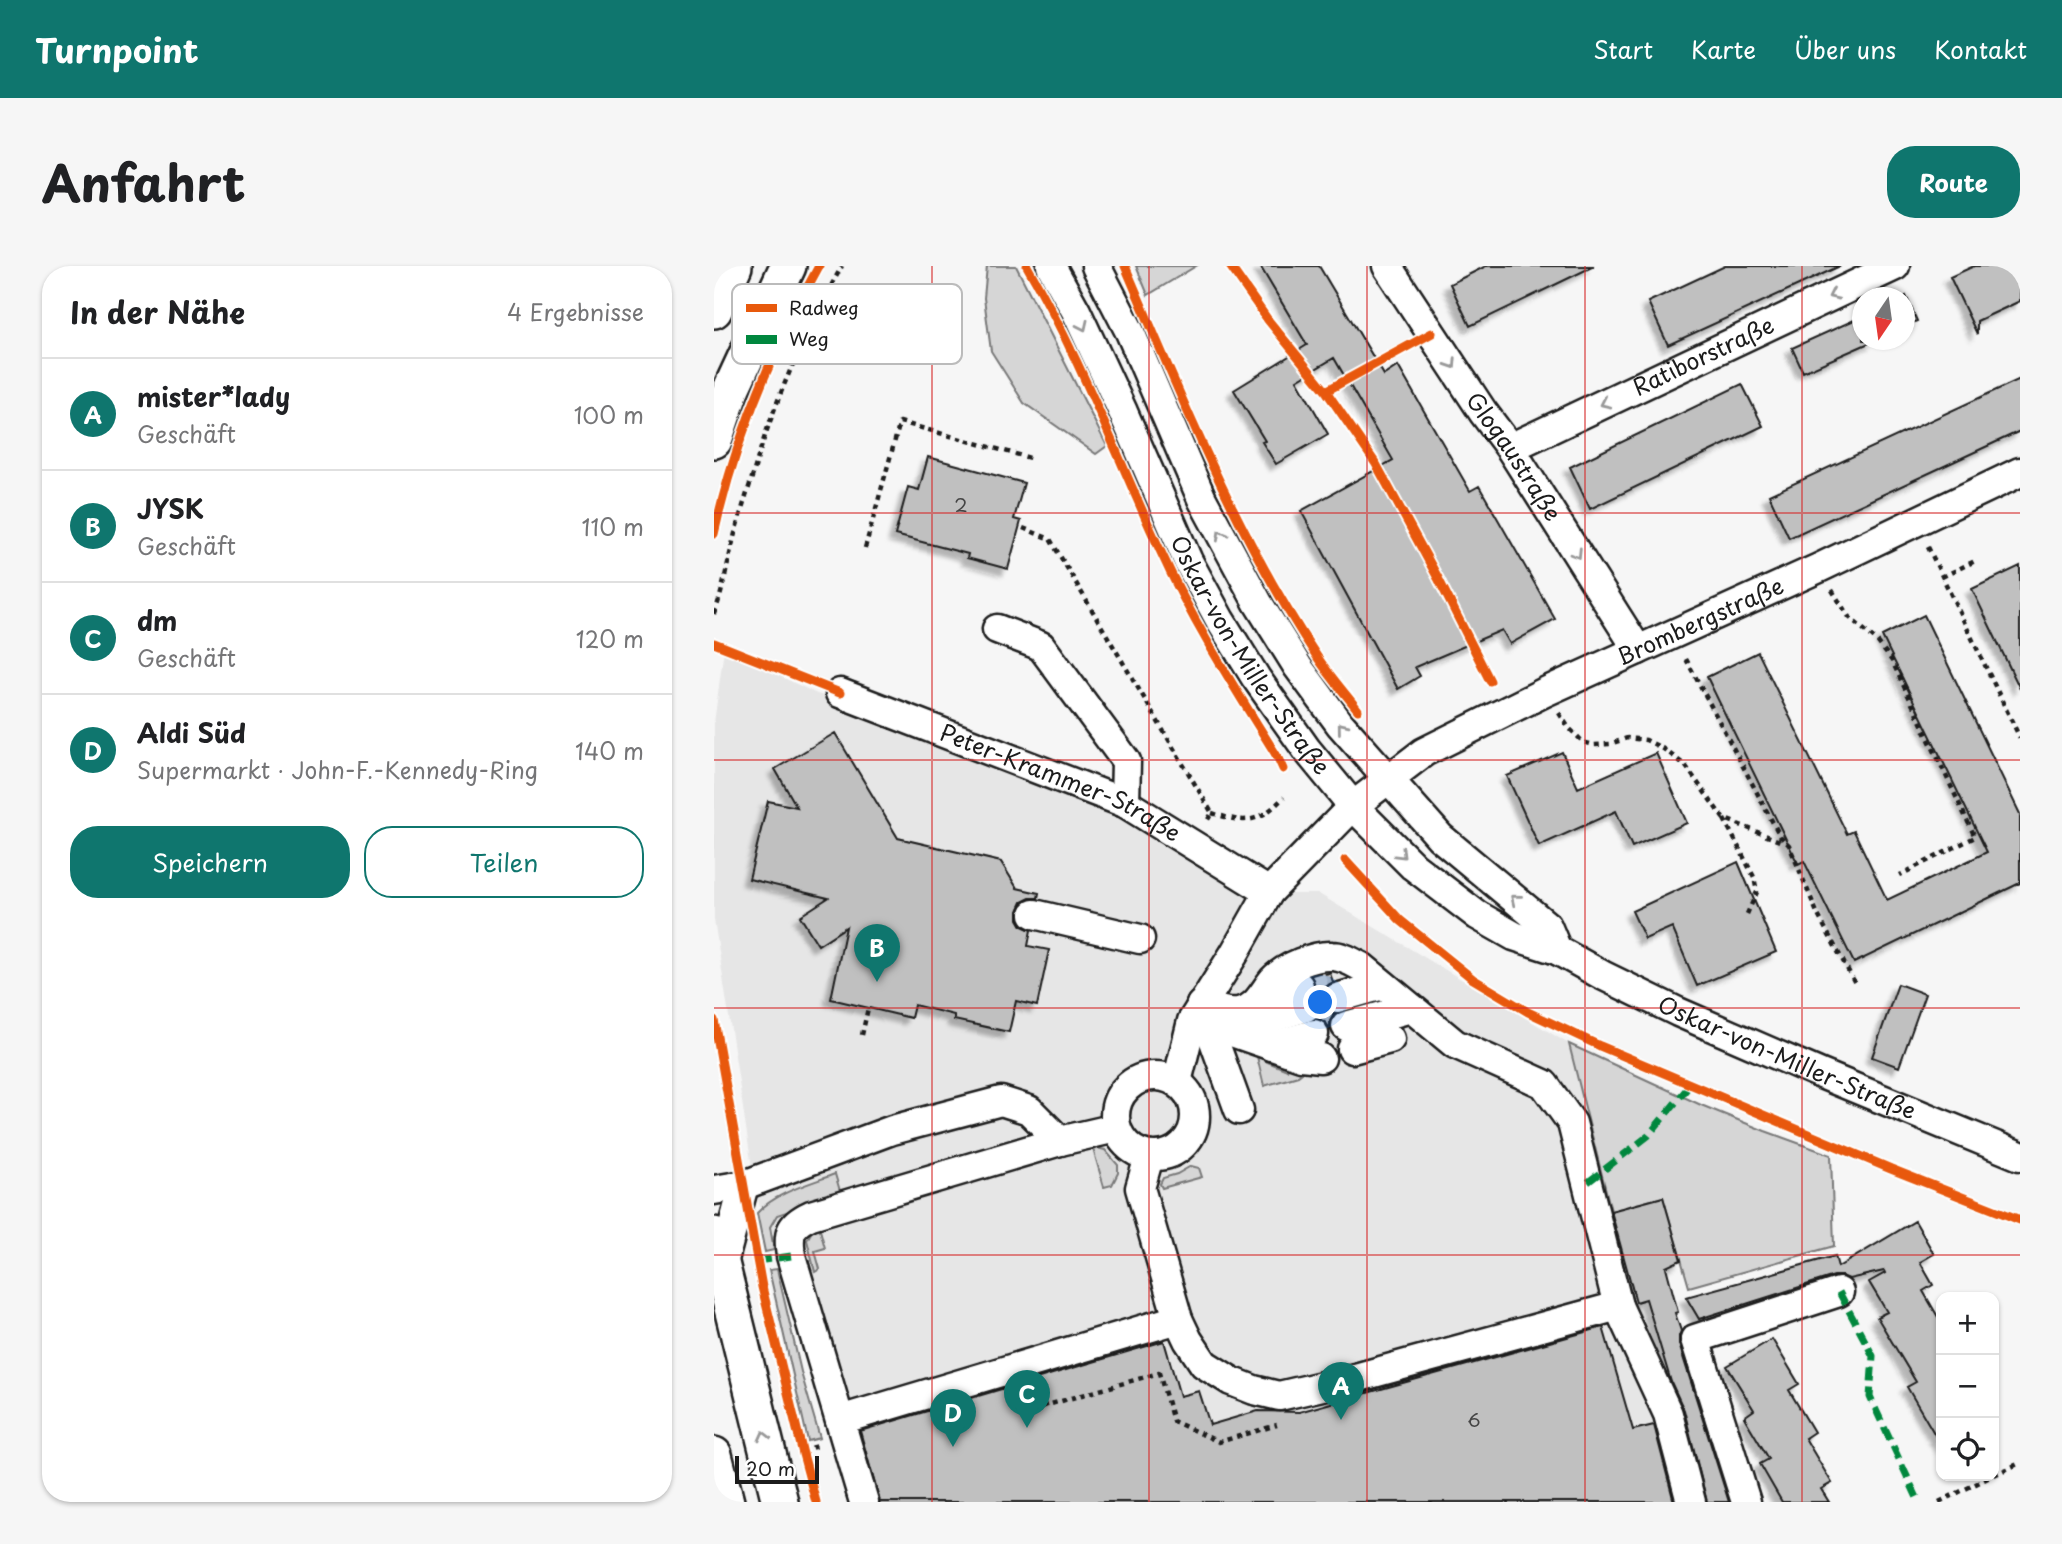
<!DOCTYPE html>
<html lang="de">
<meta charset="utf-8">
<style>
body{margin:0;font-family:"Playpen Sans",sans-serif;background:#f6f6f6;color:#202124}
.controls{position:absolute;right:21px;bottom:21px;display:grid;overflow:hidden;border-radius:14px;box-shadow:0 2px 5px #0004}
.controls button{width:63px;height:63px;display:grid;place-items:center;padding:0;border:0;border-bottom:2px solid #e0e0e0;background:#fff;color:#202124;font:35px sans-serif}
.compass{position:absolute;left:1138px;top:21px;width:63px;height:63px;border-radius:50%;background:#fff;box-shadow:0 2px 5px #0004;rotate:193deg}
.scale{position:absolute;left:21px;bottom:18px;width:84px;box-sizing:border-box;padding-left:7px;border:4px solid #1c1c1c;border-top:0;font-size:19px;line-height:24px;white-space:nowrap;color:#1c1c1c;-webkit-text-stroke:5px #fff;paint-order:stroke}
.you{position:absolute;left:607px;top:737px;width:24px;height:24px;margin:-18px;border:5px solid #fff;border-radius:50%;background:#1a73e8;box-shadow:0 0 0 10px #1a73e833}
.badge{display:grid;place-items:center;width:46px;height:46px;border-radius:50%;background:#0f766e;color:#fff;font-size:23px;font-weight:700}
.pin{position:absolute;translate:-50% -58px;filter:drop-shadow(0 2px 4px #0008)}
.pin::after{content:'';position:absolute;top:37px;width:24px;height:21px;background:inherit;clip-path:polygon(0 0,100% 0,50% 100%)}
.list{margin:0;padding:0;list-style:none}
h2{display:flex;justify-content:space-between;align-items:center;height:91px;margin:0;padding:0 28px;font-size:30px}
h2 small{font-size:23px;font-weight:400;color:#757577}
.list li{display:grid;grid-template-columns:46px 1fr auto;gap:21px;align-items:center;box-sizing:border-box;height:112px;padding:0 28px;border-top:2px solid #e0e0e0}
.list b{display:block;font-size:26px;white-space:nowrap}
.list p{margin:0;font-size:23px;white-space:nowrap;color:#757577}
.list em{font-size:23px;font-style:normal;color:#757577}
.actions{display:flex;gap:14px;padding:21px 28px}
.actions a{flex:1;padding:16px 0;border:2px solid #0f766e;border-radius:28px;text-align:center;font-size:24px;color:#0f766e}
.actions .main{background:#0f766e;color:#fff}
.icon{flex:none;width:38px;height:38px;fill:none;stroke:currentColor;stroke-width:2;stroke-linecap:round;stroke-linejoin:round}
.map{position:relative;flex:none;width:1306px;height:1236px;overflow:hidden;border-radius:28px}
header{display:flex;align-items:center;gap:42px;box-sizing:border-box;height:98px;padding:0 35px;background:#0f766e;color:#fff}
header strong{font-size:33px}
nav{display:flex;gap:38px;margin-inline-start:auto;font-size:24px}
.intro{display:flex;align-items:center;justify-content:space-between;box-sizing:border-box;height:168px;padding:0 42px}
h1{margin:0;font-size:49px}
.button{padding:18px 32px;border-radius:28px;background:#0f766e;color:#fff;font-size:24px;font-weight:700}
main{display:flex;gap:42px;padding:0 42px}
aside{flex:1;background:#fff;border-radius:28px;box-shadow:0 2px 5px #0004}
.map>svg:first-child{display:block}
</style>
<header>
<strong>Turnpoint</strong>
<nav><a>Start</a><a>Karte</a><a>Über uns</a><a>Kontakt</a></nav>
</header>
<div class="intro"><h1>Anfahrt</h1><a class="button">Route</a></div>
<main>
<aside>
<h2>In der Nähe<small>4 Ergebnisse</small></h2>
<ul class="list">
<li><span class="badge">A</span><div><b>mister*lady</b><p>Geschäft</p></div><em>100 m</em></li>
<li><span class="badge">B</span><div><b>JYSK</b><p>Geschäft</p></div><em>110 m</em></li>
<li><span class="badge">C</span><div><b>dm</b><p>Geschäft</p></div><em>120 m</em></li>
<li><span class="badge">D</span><div><b>Aldi Süd</b><p>Supermarkt · John-F.-Kennedy-Ring</p></div><em>140 m</em></li>
</ul>
<div class="actions"><a class="main">Speichern</a><a>Teilen</a></div>
</aside>
<div class="map">
<svg width="1306" height="1236" viewBox="0 0 1306 1236">
<defs>
<filter id="shadow"><feDropShadow dx="-6" dy="6" stdDeviation="2" flood-color="#0004"/></filter>
</defs>
<rect width="100%" height="100%" fill="#f6f6f6"/>
<filter id="ink" filterUnits="userSpaceOnUse"><feTurbulence type="fractalNoise" baseFrequency=".0143" numOctaves="2"/><feDisplacementMap in="SourceGraphic" scale="14" xChannelSelector="R" yChannelSelector="G"/><feConvolveMatrix kernelMatrix="1 2 1 2 8 2 1 2 1" color-interpolation-filters="sRGB"/></filter>
<g filter="url(#ink)">
<path fill="#e6e6e6" d="M10,383l93,45 46,13 262,96 145,91h49l250,150 42,167 85,291h-849l-91,-309 -42,-274v-196z"/>
<path fill="#d6d6d6" stroke="#797979" stroke-width="2" d="M273,0h29l91,180 -11,8 -72,-51 -33,-52 -7,-53z
M422,0h60l-48,29z
M855,778l132,61 64,26 66,24 3,91 -145,41 -26,-90 -52,14z
M541,782l13,5 -3,8 22,9 3,-7 12,5v5l-4,3 -34,10z
M383,882l8,2 13,15v8l-6,12 -8,2 -11,-38z
M477,900l8,2 3,9 -40,11 -2,-4 3,-6 14,-4z
M121,908l5,17 -1,4 -62,20 -7,12 4,23 -9,2 -8,-39c19,-21 52,-29 78,-39z
M105,960l6,22 -10,3 5,18 -5,3 -8,-32 5,-9z
M63,1003l25,107 18,62 -12,3 -39,-171z"/>
<path fill="#c0c0c0" stroke="#1c1c1c" stroke-width="2" filter="url(#shadow)" d="M546,0h59l65,109 14,-9 72,125 9,-5 76,133 -45,25 -8,-14 -87,37 5,9 -22,13 -97,-178 92,-51 -59,-102 -37,22 31,54 -52,30 -14,-22 3,-1 -31,-51 73,-45z
M772,0h108l-124,60 -20,-42z
M1011,0h115l-172,79 -20,-43z
M1260,0h46v35l-43,20v13l-27,-57z
M1192,30l11,25 -12,5 -2,-28z
M1149,50v24h13l-73,32 -11,-24z
M1306,113v52l-231,107 -20,-43z
M1028,118l21,42 -173,83 -20,-42z
M214,191l96,26 -10,36 7,2 -13,48 -41,-11 1,-4 -73,-19 13,-48 11,3z
M1306,300v123l-48,-100z
M1210,349l96,199v69l-166,80 -50,-102 -6,3 -91,-187 51,-25 89,182 7,-3 33,69 100,-48 -105,-216z
M121,467l63,105 103,24 16,26 22,5 -1,5h-8l-8,4 -4,9v8l4,7 9,4 -3,16 21,4 -12,56 -21,-5 -7,31 -55,-12v-5l-40,-10 -3,13 -80,-19 15,-72 -28,18 -18,-29 28,-18 -79,-19 19,-78 29,6 -22,-38z
M848,486l16,36 78,-35 31,70 -55,24 -16,-36 -77,35 -32,-70z
M1024,596l38,90 -79,34 -25,-59 -27,12 -13,-28z
M616,707l3,9 -8,5 -4,6v7l-7,-7 1,-6 -3,-11z
M1184,718l27,10 -26,73 -27,-10z
M608,738l4,6 8,4 -4,7v8l-4,-6 -8,-5 4,-7z
M949,931l18,63 -15,7 12,45 -3,1 6,18 -2,5v8l50,158h-22l-23,-92 -13,-28 -25,-83 -10,3 -25,-91z
M1201,955l19,33 -14,8 13,23 -10,6 18,31v123l-34,-58 9,-5 -39,-65 10,-5 -18,-30 16,-9 -1,-2 -35,8 -7,-3h-8l-135,43 -13,-22 149,-41 3,11z
M889,1061l30,103 21,-5 20,77h-794l-20,-71 304,-90 16,55 19,-5 11,34 48,-14 41,1z
M1058,1073l27,45 -10,6 25,42 -9,6 27,45 -11,6 8,13h-47l-22,-38 9,-5 -25,-42 10,-7 -27,-44z"/>
<g fill="none" stroke-linecap="round" stroke-linejoin="round">
<path stroke="#d5d5d5" stroke-width="28" stroke-dasharray="28 14" stroke-linecap="butt" d="M585,720l32,-9"/>
<defs>
<g id="minor">
<path id="s1" d="M337,0l25,45 47,101 65,149 32,59 36,58 51,72 46,56 60,60 64,49 37,21 43,14 45,25 76,37 143,62 199,82"/>
<path d="M382,0l34,66 72,167 56,104 40,64 42,57 100,113 107,89 10,24"/>
<path id="s2" d="M673,0l96,146 27,36 128,202"/>
<path id="s3" d="M796,182l385,-182"/>
<path d="M283,363l44,17 85,115 -1,42"/>
<path id="s4" d="M126,427l285,110 144,89"/>
<path d="M320,648l106,25"/>
<path d="M623,732l46,-13"/>
<path d="M487,739l38,105"/>
<path d="M565,749l13,-26 7,-3"/>
<path d="M632,760l65,-18"/>
<path d="M517,764l75,-23"/>
<path d="M515,765l72,25 20,2"/>
<path d="M557,780l43,-12"/>
<path d="M638,783l38,-10"/>
<circle cx="441" cy="850" r="40"/>
<path id="s5" d="M463,816l15,-61 42,-67 35,-62 84,-86 71,-54 121,-60 274,-124 201,-96"/>
<path d="M435,891l-9,31 38,131 10,21 16,24 27,17 23,9 25,6 69,-16 270,-74 -46,-183 -28,-39 -89,-40 -93,-77c-10,-5 -19,-11 -30,-11 -18,-1 -47,11 -59,24 -10,12 -17,30 -35,32 -12,2 -25,-4 -37,-7"/>
<path d="M0,924l30,-5 148,-55 109,-29 28,9 31,31 56,-13"/>
<path d="M8,1001l22,-82"/>
<path d="M904,1040l50,108 23,88"/>
<path d="M126,1154l338,-101"/>
<path d="M150,1236l-73,-246c-3,-23 -2,-31 20,-41l249,-74"/>
<path d="M1032,1236l-51,-163 144,-47"/>
</g>
<path id="major" d="M0,44l20,-44
M0,174l18,-53 56,-121
M0,969l66,267
M0,1189l12,47"/>
</defs>
<use href="#minor" stroke="#1c1c1c" stroke-width="33"/>
<use href="#major" stroke="#1c1c1c" stroke-width="40"/>
<path stroke="#1c1c1c" stroke-width="4.5" stroke-dasharray="5 5" stroke-linecap="butt" d="M309,262l27,11 162,274 -5,8
M1214,281l92,191
M151,282l35,-126 130,36
M1228,311l35,-17
M1118,324l17,27 28,24 15,20 83,176 -75,38
M0,348c9,-22 12,-45 18,-68 5,-24 14,-48 21,-72 21,-73 52,-142 89,-208
M972,393l94,177 9,9 29,70 37,68
M845,447l10,15 14,14 11,3 16,-1 17,-6 19,2 16,8 23,17 38,53 59,24
M498,547c34,11 46,11 72,-16
M1010,553l30,58 3,15 -10,22
M148,769l6,-27
M309,1146l136,-39 14,48 46,21 58,-17
M88,1184l16,-4
M1280,1209l26,-12
M1225,1236l53,-26"/>
<use href="#minor" stroke="#fff" stroke-width="28"/>
<use href="#major" stroke="#fff" stroke-width="35"/>
<path stroke="#00873e" stroke-width="7" stroke-dasharray="14 7" stroke-linecap="butt" d="M874,916l60,-46 42,-51
M43,995l34,-5
M1125,1026l34,64 -3,41 49,105"/>
<defs>
<path id="cycleway" d="M313,0c53,91 89,189 133,284 33,73 76,140 118,208l5,11
M411,0c57,133 111,268 191,389 12,19 28,37 42,55
M516,0l38,54 58,71 106,-58
M612,125l50,73 62,114 52,103
M0,268c21,-93 58,-185 105,-268
M0,377l126,50
M631,594l55,60 73,59 55,33 72,34 291,123 129,51
M0,754l48,267 41,167 13,48"/>
</defs>
<use href="#cycleway" stroke="#fff" stroke-width="13"/>
<use href="#cycleway" stroke="#e8590c" stroke-width="9"/>
</g>
<defs><path id="oneway-chevron" d="M-2-3.5L2.5 0L-2 3.5" fill="none" stroke-width="1.6" stroke-linecap="round" stroke-linejoin="round" transform="scale(1.75)"/></defs>
<g stroke="#999">
<use href="#oneway-chevron" transform="translate(1119 29) rotate(155)"/>
<use href="#oneway-chevron" transform="translate(369 60) rotate(65)"/>
<use href="#oneway-chevron" transform="translate(738 98) rotate(57)"/>
<use href="#oneway-chevron" transform="translate(891 137) rotate(155)"/>
<use href="#oneway-chevron" transform="translate(507 269) rotate(-119)"/>
<use href="#oneway-chevron" transform="translate(863 288) rotate(58)"/>
<use href="#oneway-chevron" transform="translate(628 461) rotate(-129)"/>
<use href="#oneway-chevron" transform="translate(687 588) rotate(45)"/>
<use href="#oneway-chevron" transform="translate(801 633) rotate(-141)"/>
<use href="#oneway-chevron" transform="translate(50 1170) rotate(-104)"/>
</g>
</g>
<path fill="none" stroke="#d62828" stroke-width="2" stroke-opacity="0.55" d="M218,0v1236M435,0v1236M653,0v1236M871,0v1236M1088,0v1236M0,247h1306M0,494h1306M0,742h1306M0,989h1306"/>
<g text-anchor="middle" stroke-width="5" stroke-linejoin="round" paint-order="stroke">
<g font-size="19" fill="#454545">
<text x="247" y="246">2</text>
<text x="760" y="1161">6</text>
</g>
<g font-size="23" fill="#1c1c1c" stroke="#fff">
<text dy="8" stroke="none"><textPath href="#s3" startOffset="214">Ratiborstraße</textPath></text>
<text dy="8" stroke="none"><textPath href="#s2" startOffset="229">Glogaustraße</textPath></text>
<text dy="8" stroke="none"><textPath href="#s5" startOffset="728">Brombergstraße</textPath></text>
<text dy="8" stroke="none"><textPath href="#s1" startOffset="438">Oskar-von-Miller-Straße</textPath></text>
<text dy="8" stroke="none"><textPath href="#s4" startOffset="238">Peter-Krammer-Straße</textPath></text>
<text dy="8" stroke="none"><textPath href="#s1" startOffset="1129">Oskar-von-Miller-Straße</textPath></text>
</g>
</g>
<rect x="18" y="18" width="230" height="80" rx="10" fill="#fff" stroke="#bbb" stroke-width="2"/>
<rect x="32" y="38" width="31" height="8" fill="#e8590c"/>
<rect x="32" y="69" width="31" height="9" fill="#00873e"/>
<g font-size="19" fill="#1c1c1c">
<text x="75" y="49">Radweg</text>
<text x="75" y="80">Weg</text>
</g>
</svg>
<div class="controls">
<button>+</button>
<button>−</button>
<button><svg class="icon" aria-label="locate" viewBox="0 0 24 24"><circle cx="12" cy="12" r="6"/><path d="M12 2v4M12 18v4M2 12h4M18 12h4"/></svg></button>
</div>
<svg class="compass" viewBox="-18 -18 36 36"><path d="M0-13l5 13h-10z" fill="#e53935"/><path d="M0 13l5-13h-10z" fill="#757577"/></svg>
<div class="scale">20 m</div>
<div class="you"></div>
<div class="pin badge" style="left:627px;top:1154px">A</div>
<div class="pin badge" style="left:163px;top:716px">B</div>
<div class="pin badge" style="left:313px;top:1162px">C</div>
<div class="pin badge" style="left:239px;top:1181px">D</div>
</div>
</main>
